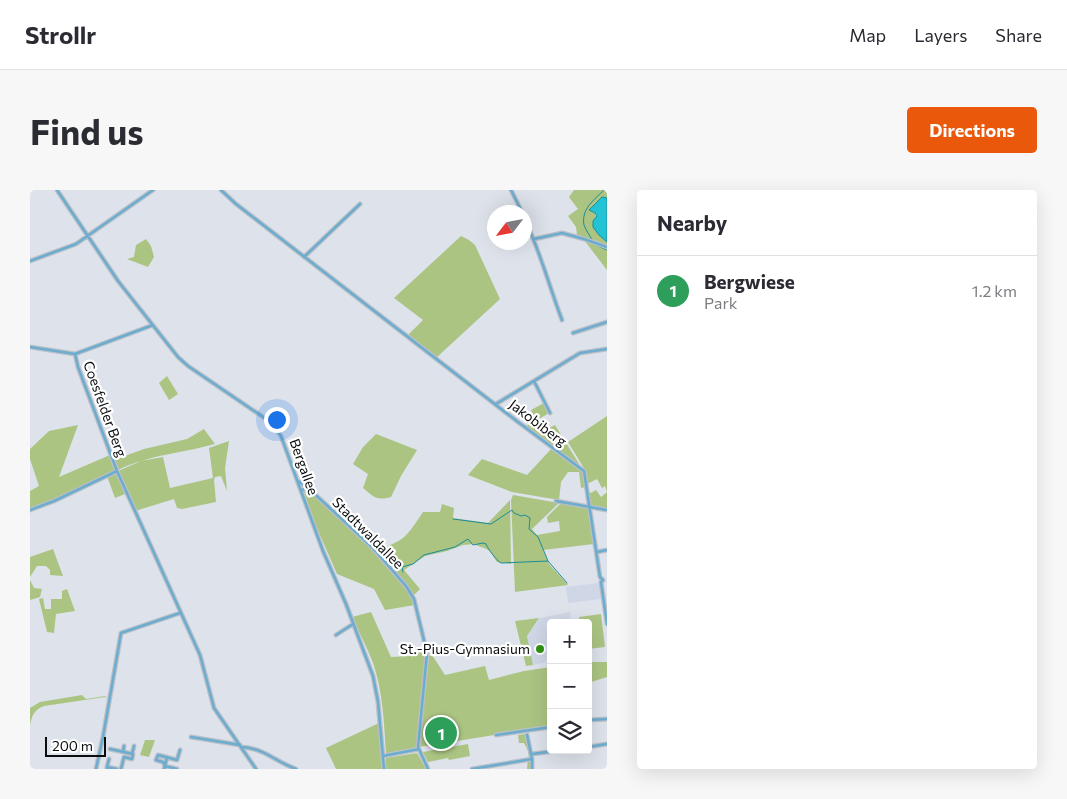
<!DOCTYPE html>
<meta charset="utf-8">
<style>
body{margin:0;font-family:Commissioner,sans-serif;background:#f7f7f7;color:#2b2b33}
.controls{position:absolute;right:15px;bottom:15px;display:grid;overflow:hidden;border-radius:5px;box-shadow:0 5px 20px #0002}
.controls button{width:45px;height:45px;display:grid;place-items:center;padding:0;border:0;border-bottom:1px solid #e1e1e2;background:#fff;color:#2b2b33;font:25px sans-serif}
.compass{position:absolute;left:457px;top:15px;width:45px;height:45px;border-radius:50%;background:#fff;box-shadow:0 5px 20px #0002;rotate:238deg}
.scale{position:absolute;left:15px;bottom:12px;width:61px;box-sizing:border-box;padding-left:5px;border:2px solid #0a0c0e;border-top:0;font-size:14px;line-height:18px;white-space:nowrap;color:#0a0c0e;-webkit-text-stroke:4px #fff;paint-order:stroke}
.you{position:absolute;left:246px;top:229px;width:18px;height:18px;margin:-12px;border:4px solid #fff;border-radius:50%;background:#1a73e8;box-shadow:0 0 0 8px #1a73e833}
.badge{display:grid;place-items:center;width:32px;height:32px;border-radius:50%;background:#ea580c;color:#fff;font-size:16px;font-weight:700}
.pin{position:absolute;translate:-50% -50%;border:2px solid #fff;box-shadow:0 1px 5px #0006}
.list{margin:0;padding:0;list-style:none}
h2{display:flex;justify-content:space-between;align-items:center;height:65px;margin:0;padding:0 20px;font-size:21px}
h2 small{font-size:16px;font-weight:400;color:#7c7c81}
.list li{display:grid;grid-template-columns:32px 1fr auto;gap:15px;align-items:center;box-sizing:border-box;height:70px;padding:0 20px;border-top:1px solid #e1e1e2}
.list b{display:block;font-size:19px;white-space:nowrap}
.list p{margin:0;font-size:16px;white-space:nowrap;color:#7c7c81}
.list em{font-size:16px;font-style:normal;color:#7c7c81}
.icon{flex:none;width:28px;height:28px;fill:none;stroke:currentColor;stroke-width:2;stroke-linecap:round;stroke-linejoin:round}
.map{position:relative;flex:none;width:577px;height:579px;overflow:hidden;border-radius:5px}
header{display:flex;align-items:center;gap:30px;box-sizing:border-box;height:70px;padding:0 25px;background:#fff;border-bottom:1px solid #e1e1e2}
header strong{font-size:24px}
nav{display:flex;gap:28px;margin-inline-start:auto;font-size:18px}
.intro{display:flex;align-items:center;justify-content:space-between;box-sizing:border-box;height:120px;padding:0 30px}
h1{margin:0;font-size:35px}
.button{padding:12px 22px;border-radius:5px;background:#ea580c;color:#fff;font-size:18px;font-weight:700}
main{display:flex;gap:30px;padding:0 30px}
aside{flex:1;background:#fff;border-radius:5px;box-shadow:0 5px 20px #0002}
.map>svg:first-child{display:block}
</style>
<header>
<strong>Strollr</strong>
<nav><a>Map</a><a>Layers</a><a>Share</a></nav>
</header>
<div class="intro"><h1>Find us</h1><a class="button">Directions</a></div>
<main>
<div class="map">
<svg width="577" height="579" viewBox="0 0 577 579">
<rect width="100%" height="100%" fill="#dde2eb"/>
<path fill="#cfd7e7" d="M569,393l2,16 -33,4 -2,-16z
M540,422l1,11h-20v38l-18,4 -6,-29 13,-18z"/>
<path fill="#abc482" d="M544,0h33v8h-6l-12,12 6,3 1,5 -3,3 14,21v4l-30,-11 -1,-8 -8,-11 10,-7 -9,-12z
M431,46l8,4 6,5 25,54 -64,59 -28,-23 15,-15 -29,-22z
M116,49l5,7 3,11 -6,10 -21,-8 7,-2 2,-12z
M554,50l23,8v22z
M137,186l11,18 -9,6 -10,-17z
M514,213l5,10 -10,6 6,11 10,-5 26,42 -55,-41 10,-6 -5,-10z
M577,226v76l-2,-6 -3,2 -5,-9 -10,5 -2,-14 -17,-28z
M48,235l-19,52 51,-22 6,16 -60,29 -26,9v-18l9,-5 -9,-27v-10l19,-18z
M174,239l11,15c-32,9 -67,11 -97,26l-4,-10 30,-11 43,-10z
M346,244l41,16 -16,26 -10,21c-15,4 -17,0 -28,-9l5,-14 -15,-10 10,-17z
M199,251l-4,27 2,23 -6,-15 -6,1 -1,3 2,22 -34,7 -5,-1 -3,-9 -39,12 -17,-40 23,-10 22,-4 7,31 43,-10 -4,-30z
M522,258l32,23 2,16 -5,1 -2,-16h-11l-7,10 -2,18 -47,-8 -44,-17 14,-16 45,16z
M86,282l9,22 -10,4 -8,-22z
M278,299c29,26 58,51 84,81 9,11 18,21 23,35l-30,5 -11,-21 -37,-15 -21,-48 -12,-34z
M566,300l5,7 6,-5v17l-17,-3 -2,-15 3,2z
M483,305l46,8 -27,26 5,6 23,-4 -1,-10 -11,2 -1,-6 14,-14 27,4 6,37 -51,6 6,14 19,21 -53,7 -4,-92z
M480,310l1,64 -14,-2c-3,-4 -5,-11 -11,-13 -4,-2 -7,-2 -11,-5l-12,1 -16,6 -22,5 -21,14 16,19 -6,6 -37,-45c29,-10 29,-13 46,-38h17l2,-8 12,4 -1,10 35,5z
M23,359l10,27 -13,-1v-5l-4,-4h-9l-7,11v-20z
M0,390l4,8 8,1 -2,8 -10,3z
M37,399l8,22 -19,3 -2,19 -7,-1 -8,-33 4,-1 2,11h6v-10h11v-8z
M341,422l20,45 19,-1 16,-7 -9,100 -31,5c-2,-31 -3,-62 -13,-91 -6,-16 -14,-31 -21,-46z
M571,424l4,33 -17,2v-26h-8l-1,-6z
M509,428l-12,18 6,29 -7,1 -11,-45z
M402,465l13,20 40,-9 4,14 35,-9 27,-4v59l-132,21 10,-91z
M558,472h19v15l-19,6z
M52,505l4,4 19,-3 3,3 -3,-2 -61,9c-10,4 -12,9 -14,19v-17l10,-6z
M349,533l3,46h-46l-10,-21z
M496,544l5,20v15h-4l1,-10h1l-1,-8 -4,-8h-5l-1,-8z
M115,550h10l-6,17 -9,-2z
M438,554l2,12 -21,4 -1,-2 -20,4 -5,-10z
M387,563l9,16h-40v-11z"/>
<path fill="#22c3d5" stroke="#1b8c99" d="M572,7l5,1v44l-8,-7 -6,-8v-6l4,-5 -2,-3 -6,-3z"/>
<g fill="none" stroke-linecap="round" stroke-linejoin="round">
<path stroke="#1b8c99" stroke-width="1" d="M562,50c-2,-5 -6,-9 -8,-15 -3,-16 10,-25 20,-35
M564,54l13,6
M423,329l38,5 21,-14 2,3 7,3 4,-1 5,3 -1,11 9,8 10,24
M373,382l-1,-5 11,-3 11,-9 31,-8 13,-8 5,6 10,-2 3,1c2,5 10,16 15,19l47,-2 19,22"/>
<defs>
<path id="minor" d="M27,0l61,91 60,76 10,9 81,55 12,15 42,115 23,53 27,72 5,26 6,67
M191,0l15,14 282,218 66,49 16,106 3,3 -2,2 6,42
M481,0l11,22
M494,28c16,32 25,68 38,102
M504,49l28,-6 22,6 23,8
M274,67l56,-53
M0,71l46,-17 77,-54
M543,143l34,-11
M0,157l45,7 78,-29
M45,164l3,13 39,104
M504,191l16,32
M466,214l84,-51 27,-4
M268,291l9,6
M272,300l6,-2 64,59 34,39 8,13 13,54 -9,94 10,22
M526,311l51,9
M0,320l24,-9 63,-30 83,184 14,53 42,61
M567,362l10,-2
M306,445l17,-11
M558,530l19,-1
M466,545l55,-8
M497,545l5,24v10
M161,547l49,8
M211,557c23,1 35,15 55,22
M558,557l19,-3
M80,559l23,5
M93,562l1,-6
M102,564l2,-8
M502,564l31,-4
M353,566l36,-7
M137,567l-2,9 -2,-4 -7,-2 2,-5 19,5 3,-10
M77,577l2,-8
M66,579l7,-32 18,-104 59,-20
M77,579v-2l10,2
M91,579l3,-12 8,2 1,-5
M134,579l1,-3 12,3
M442,579l60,-10"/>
</defs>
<use href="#minor" stroke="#bbc0c8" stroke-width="5"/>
<use href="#minor" stroke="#6cadcf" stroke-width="2.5"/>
</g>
<circle fill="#309313" stroke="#fff" stroke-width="2" cx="510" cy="459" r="5"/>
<g text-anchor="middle" stroke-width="4.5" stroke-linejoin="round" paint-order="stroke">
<g font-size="14" fill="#0a0c0e" stroke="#fff">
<text transform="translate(75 219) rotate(70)" y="5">Coesfelder Berg</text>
<text transform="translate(508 233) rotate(37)" y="5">Jakobiberg</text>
<text transform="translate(274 277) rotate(70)" y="5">Bergallee</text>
<text transform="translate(338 343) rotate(45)" y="5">Stadtwaldallee</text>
</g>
<g font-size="14" fill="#0a0c0e" stroke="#fff" text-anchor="end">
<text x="500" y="464">St.-Pius-Gymnasium</text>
</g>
</g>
</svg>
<div class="controls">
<button>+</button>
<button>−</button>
<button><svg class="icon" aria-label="layers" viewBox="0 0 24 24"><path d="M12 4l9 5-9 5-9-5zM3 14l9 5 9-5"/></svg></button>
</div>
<svg class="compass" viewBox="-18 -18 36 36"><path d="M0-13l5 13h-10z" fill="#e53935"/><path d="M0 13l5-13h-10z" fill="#7c7c81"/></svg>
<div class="scale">200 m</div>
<div class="you"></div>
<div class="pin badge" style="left:411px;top:543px;background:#2e9e5b">1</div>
</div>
<aside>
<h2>Nearby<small></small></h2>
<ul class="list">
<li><span class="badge" style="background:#2e9e5b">1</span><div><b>Bergwiese</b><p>Park</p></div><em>1.2 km</em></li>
</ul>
</aside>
</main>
